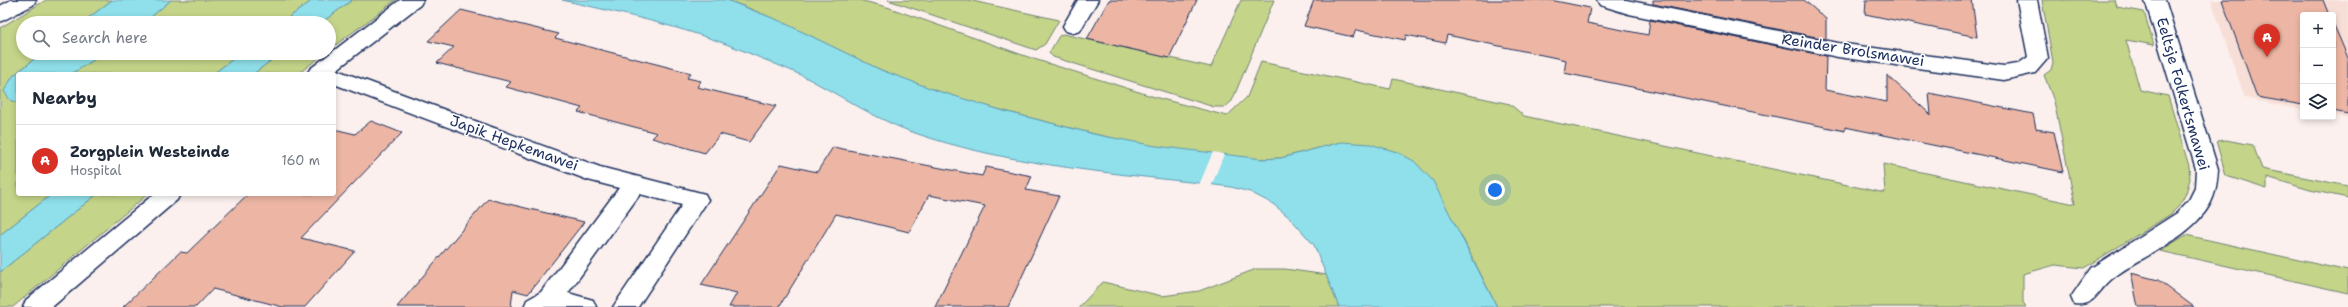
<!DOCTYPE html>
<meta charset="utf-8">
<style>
body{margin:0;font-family:"Shantell Sans",sans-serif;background:#f6f6f7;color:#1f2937}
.controls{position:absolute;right:12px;top:12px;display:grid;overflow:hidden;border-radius:4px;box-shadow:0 2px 6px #0003}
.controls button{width:36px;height:36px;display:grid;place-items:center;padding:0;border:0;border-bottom:1px solid #e0e1e3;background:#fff;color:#1f2937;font:20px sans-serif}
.you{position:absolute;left:1495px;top:190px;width:14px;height:14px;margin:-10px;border:3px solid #fff;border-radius:50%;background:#1a73e8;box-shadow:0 0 0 6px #1a73e833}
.badge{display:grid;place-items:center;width:26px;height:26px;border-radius:50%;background:#d93025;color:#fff;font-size:13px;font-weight:700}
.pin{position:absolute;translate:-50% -33px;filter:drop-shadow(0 1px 2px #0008)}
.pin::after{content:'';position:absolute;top:21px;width:14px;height:12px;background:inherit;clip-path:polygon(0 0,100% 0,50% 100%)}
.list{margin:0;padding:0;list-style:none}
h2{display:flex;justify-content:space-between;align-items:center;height:52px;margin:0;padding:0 16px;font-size:17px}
h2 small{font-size:13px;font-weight:400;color:#747a83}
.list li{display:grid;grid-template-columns:26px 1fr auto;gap:12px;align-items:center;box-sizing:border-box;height:72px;padding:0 16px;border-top:1px solid #e0e1e3}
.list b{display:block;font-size:15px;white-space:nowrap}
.list p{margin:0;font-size:13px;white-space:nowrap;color:#747a83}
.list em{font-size:13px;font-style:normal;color:#747a83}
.icon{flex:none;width:22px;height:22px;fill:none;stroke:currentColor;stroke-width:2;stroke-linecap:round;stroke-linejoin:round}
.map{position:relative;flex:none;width:2348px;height:307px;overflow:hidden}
.search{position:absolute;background:#fff;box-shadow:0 2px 6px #0003;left:16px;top:16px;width:320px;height:44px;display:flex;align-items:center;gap:10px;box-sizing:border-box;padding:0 14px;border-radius:22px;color:#747a83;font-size:15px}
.panel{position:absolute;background:#fff;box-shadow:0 2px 6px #0003;left:16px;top:72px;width:320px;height:124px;border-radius:4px}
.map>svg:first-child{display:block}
</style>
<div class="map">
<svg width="2348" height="307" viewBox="0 0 2348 307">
<rect width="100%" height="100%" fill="#fbf0ed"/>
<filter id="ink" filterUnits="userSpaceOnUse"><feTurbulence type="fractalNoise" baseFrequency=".025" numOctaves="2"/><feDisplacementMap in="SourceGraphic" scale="8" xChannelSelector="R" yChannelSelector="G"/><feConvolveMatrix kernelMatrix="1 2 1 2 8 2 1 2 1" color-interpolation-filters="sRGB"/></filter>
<g filter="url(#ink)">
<path fill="#f7dfd7" d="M2211,0h137v118l-15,-3v-100h-30v95l-58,-12z"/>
<path fill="#c4d488" stroke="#708273" d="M46,0h66l-30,23h-59v30h19l-29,23 -3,24 8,3v91h34l-52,41v-207z
M171,0h142l-32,23h-137z
M352,0h44l-67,50v-27h-8z
M727,0h132l28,7 144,51 127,40 69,18 20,-19 14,-35 129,27 3,-10 117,25 14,12 361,77 -2,-29 192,40 -21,-103 -10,-26 7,-5 2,-8 -11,-62h73l2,7 27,5 10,33 -28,-5 14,50 28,6 21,70 1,13 -4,14 -6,12 -9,9 -87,54 -29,-3 -32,9v28l3,5h-529l-36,-72 -120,-93 -60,16 -18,1c-75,-3 -149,-19 -220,-38 -55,-14 -110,-29 -162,-51 -51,-23 -100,-51 -154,-70z
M888,0h80l91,20 -14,24 -9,6z
M1241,0h33l-42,101 -7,6h-11l-161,-50 -4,-4 10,-17 4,-2 148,33z
M105,53h136l-28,21h-142z
M281,53h44l-27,21h-45z
M2226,140l27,5 9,24 86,17v12l-38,-8 -43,-13v12l-41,-13 -9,-32 1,-3z
M97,194h51l-135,113h-13v-35z
M2186,235l162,36v22l-188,-42z
M1256,269h29l42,6 12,32h-260l24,-25 59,14 37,-5z"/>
<path fill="#8fe0ea" stroke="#6199b2" d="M112,0h59l-27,23h-62z
M313,0h39l-31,23h-40z
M562,0h165l53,21 101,49 57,21 66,20 94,24 58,11 107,13 18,-1 60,-16 29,2 27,8 17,9 19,20 64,126h-158l-25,-62 -24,-27 -17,-14 -23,-12 -19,-5c-108,-14 -218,-19 -322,-56 -37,-14 -71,-37 -106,-55 -15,-7 -30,-13 -45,-19 -63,-28 -130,-42 -196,-57z
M42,53h63l-34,21h-53v29l-8,-3 -6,-9 9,-15z
M241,53h40l-28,21h-40z
M52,194h45l-97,78v-37z"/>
<path fill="#fbf0ed" d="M1213,152l11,2 -13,33 -12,-2z"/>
<path fill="#edb6a4" stroke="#1b2f5e" d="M1109,0h88l-28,58 -82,-19z
M1314,0h236l40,8 -3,15 61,12 2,-15 176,36 -1,34 62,12v-27l44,40 -2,-22 104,21 3,15 18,3 9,40 -218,-45v4l-281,-58 2,-13 -119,-25 -2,8 -39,-8 -1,5 -49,-10 -3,7 -49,-11z
M1653,0h151l22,19v20l-173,-35z
M1866,0h106l5,37 -112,-23z
M2222,0h101l6,15h-26v90l-46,-8z
M461,10l98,24 -4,4 136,35 -4,5 14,3 -4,6 79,19 -27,36 -29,-8 -15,19 -53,-15 5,-5 -79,-21 4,-4 -76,-21 5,-5 -74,-19 17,-16 -26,-6z
M2333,23l15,35v56l-15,-3z
M371,121l31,12 -101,105 54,13 -50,56h-22l-70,-18 -17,18h-73l57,-55 7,1 61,-59h86v-65l21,5z
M833,147l149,29 4,-9 46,9 -6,14 33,6 -51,111h-73l50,-101 -56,-11 -20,37 -73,-18 -57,93h-50l8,-14 -36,-8 80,-121 36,8z
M488,199l96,23 -56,72 -15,-4 -2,17h-114z
M2131,273l27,7 36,27h-56z"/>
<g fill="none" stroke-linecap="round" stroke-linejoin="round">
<defs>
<path id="minor" d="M11,0h25l-3,5 -33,17v-16z
M1078,0h20l-18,31 -7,2 -7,-2 -3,-5z
M1597,0h29l212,43 166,23 14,-2 10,-7 -11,-57h20l11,58 -13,15 -31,7 -166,-23 -209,-43 -29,-9z
M2145,0h20l53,169c-1,16 -3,30 -13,43 -24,31 -62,43 -92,66 -15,11 -17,29 -39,26l-3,-7 20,-29 86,-55 12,-13 6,-12 1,-19z
M334,69l266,98 105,27 3,6 -70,107h-25l69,-102 -42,-11 -72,99 25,7 3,7h-72l3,-7 14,-8 78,-104 -31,-8 -254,-96v-10h-9l2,-3z"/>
<path id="tertiary" d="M400,0h23l-3,5 -89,69h-24l3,-5z
M154,194h26l-3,6 -125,107h-29l3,-7z"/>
</defs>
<use href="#minor" stroke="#1b2f5e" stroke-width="3"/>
<use href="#tertiary" stroke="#1b2f5e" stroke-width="3"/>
<use href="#minor" fill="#fff" fill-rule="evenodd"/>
<use href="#tertiary" fill="#fff" fill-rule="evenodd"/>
</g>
</g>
<g text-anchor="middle" stroke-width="3" stroke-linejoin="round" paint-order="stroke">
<g font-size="15" fill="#1b2f5e" stroke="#fff">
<text transform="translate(1853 50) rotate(9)" y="5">Reinder Brolsmawei</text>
<text transform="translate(2183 94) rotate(74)" y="5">Eeltsje Folkertsmawei</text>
<text transform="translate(514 143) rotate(20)" y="5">Japik Hepkemawei</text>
</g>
</g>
</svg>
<div class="controls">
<button>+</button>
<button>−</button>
<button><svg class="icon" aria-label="layers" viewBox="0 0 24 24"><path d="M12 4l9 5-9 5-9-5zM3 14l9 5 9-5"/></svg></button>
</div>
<div class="you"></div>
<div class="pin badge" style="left:2267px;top:57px">A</div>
<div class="search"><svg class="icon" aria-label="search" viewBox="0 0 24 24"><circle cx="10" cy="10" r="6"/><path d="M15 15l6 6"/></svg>Search here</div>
<section class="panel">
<h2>Nearby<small></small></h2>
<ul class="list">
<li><span class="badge">A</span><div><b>Zorgplein Westeinde</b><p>Hospital</p></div><em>160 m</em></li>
</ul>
</section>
</div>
